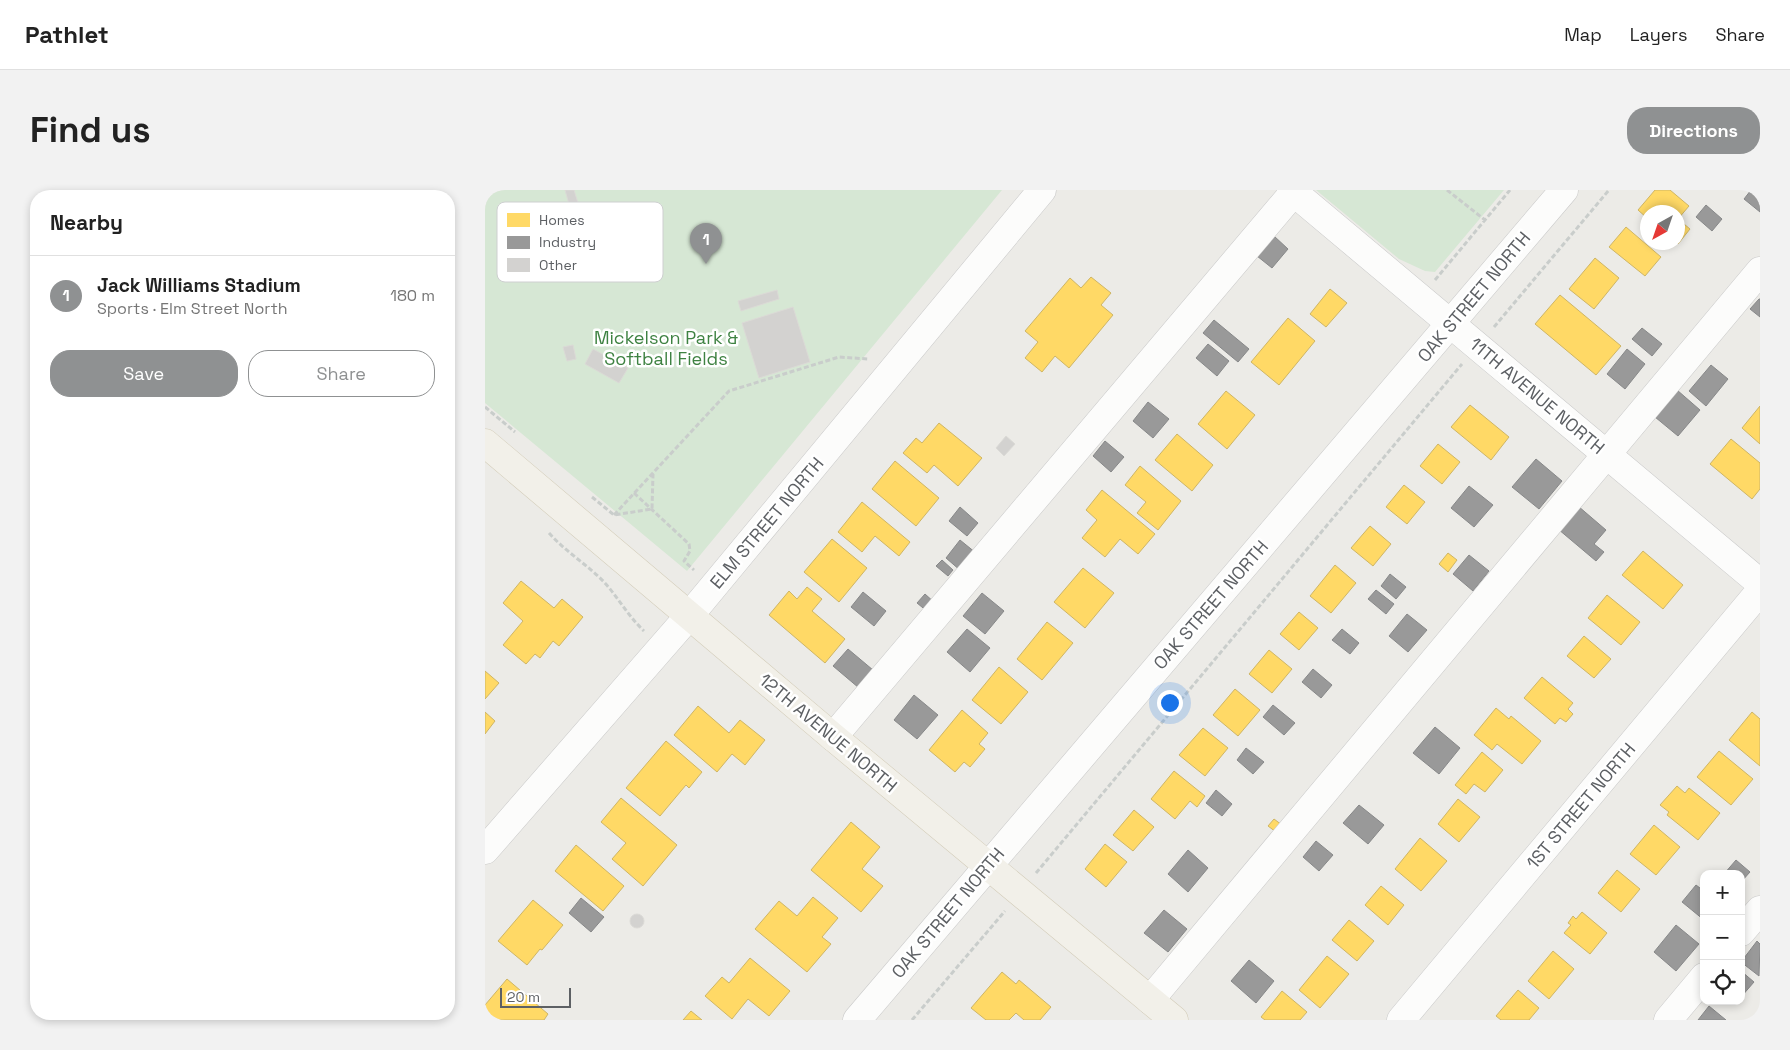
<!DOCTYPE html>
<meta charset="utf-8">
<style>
body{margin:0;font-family:"Space Grotesk",sans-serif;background:#f2f2f2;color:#222}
.controls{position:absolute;right:15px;bottom:15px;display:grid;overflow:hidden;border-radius:10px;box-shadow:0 2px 8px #0003}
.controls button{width:45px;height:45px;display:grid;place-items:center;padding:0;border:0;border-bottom:1px solid #e0e0e0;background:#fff;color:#222;font:25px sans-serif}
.compass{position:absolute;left:1155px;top:15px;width:45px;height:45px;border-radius:50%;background:#fff;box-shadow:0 2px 8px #0003;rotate:220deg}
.scale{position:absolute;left:15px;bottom:12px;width:71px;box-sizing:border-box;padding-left:5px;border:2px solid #5d6064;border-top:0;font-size:14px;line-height:18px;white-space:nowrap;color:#5d6064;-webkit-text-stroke:4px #fff;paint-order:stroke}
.you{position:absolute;left:684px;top:512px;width:18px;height:18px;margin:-12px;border:4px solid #fff;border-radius:50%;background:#1a73e8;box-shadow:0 0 0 8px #1a73e833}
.badge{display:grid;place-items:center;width:32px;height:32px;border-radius:50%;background:#8f9192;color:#fff;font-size:16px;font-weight:700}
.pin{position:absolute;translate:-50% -41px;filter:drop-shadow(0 1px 2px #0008)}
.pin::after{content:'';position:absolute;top:26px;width:18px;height:15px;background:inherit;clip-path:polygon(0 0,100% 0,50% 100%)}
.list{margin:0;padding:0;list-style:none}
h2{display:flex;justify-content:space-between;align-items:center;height:65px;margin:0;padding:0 20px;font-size:21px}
h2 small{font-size:16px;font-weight:400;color:#767676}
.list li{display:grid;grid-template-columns:32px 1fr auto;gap:15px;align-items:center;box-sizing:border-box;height:80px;padding:0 20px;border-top:1px solid #e0e0e0}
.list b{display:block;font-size:19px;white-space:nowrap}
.list p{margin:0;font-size:16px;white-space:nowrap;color:#767676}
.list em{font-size:16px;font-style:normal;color:#767676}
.actions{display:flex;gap:10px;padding:15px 20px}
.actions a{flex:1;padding:11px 0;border:1px solid #8f9192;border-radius:20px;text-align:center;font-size:18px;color:#8f9192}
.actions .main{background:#8f9192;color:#fff}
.icon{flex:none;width:28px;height:28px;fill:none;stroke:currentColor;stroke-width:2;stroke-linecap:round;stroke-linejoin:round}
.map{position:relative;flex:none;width:1275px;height:830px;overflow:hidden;border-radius:20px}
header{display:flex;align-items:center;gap:30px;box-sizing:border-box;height:70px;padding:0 25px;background:#fff;border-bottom:1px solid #e0e0e0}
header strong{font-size:24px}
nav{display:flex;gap:28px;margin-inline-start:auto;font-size:18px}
.intro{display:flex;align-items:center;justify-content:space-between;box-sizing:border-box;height:120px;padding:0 30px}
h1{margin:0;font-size:35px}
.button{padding:12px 22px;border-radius:20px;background:#8f9192;color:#fff;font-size:18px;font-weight:700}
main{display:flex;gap:30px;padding:0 30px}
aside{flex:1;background:#fff;border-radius:20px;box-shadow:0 2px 8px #0003}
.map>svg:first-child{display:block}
</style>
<header>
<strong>Pathlet</strong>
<nav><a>Map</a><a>Layers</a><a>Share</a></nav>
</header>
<div class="intro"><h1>Find us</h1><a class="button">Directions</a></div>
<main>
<aside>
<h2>Nearby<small></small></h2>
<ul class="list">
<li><span class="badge">1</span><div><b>Jack Williams Stadium</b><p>Sports · Elm Street North</p></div><em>180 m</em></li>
</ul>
<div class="actions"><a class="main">Save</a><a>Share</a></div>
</aside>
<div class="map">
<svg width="1275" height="830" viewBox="0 0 1275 830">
<rect width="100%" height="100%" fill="#ecebe7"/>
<path fill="#d6e7d4" d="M0,0h517l-315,381 -202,-168z
M831,0h188l-69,82 -10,-1 -26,-12z"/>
<path fill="#ffd966" stroke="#ceb565" d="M1170,0h15l19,16 -11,13 12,10 -12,15 -2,-2 1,-30h-30v6l-9,-8z
M1141,37l35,30 -16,19 -36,-29z
M1110,68l24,20 -25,31 -25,-20z
M606,87l20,16 -10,12 12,10 -44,53 -14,-12 -13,16 -17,-14 13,-16 -13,-11 45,-53 11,10z
M845,99l17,14 -21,24 -16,-13z
M1075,105l61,51 -25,29 -61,-51z
M803,128l27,23 -36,44 -28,-23z
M741,201l29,24 -28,34 -29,-25z
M985,215l39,32 -18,23 -40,-33z
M1275,216v38l-18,-16z
M454,233l43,35 -24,28 -24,-21 -7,8 -24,-20 13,-15 6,5z
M692,244l36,31 -21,26 -37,-31z
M1246,249l29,24v26l-8,10 -42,-35z
M953,254l22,18 -18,22 -22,-18z
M410,271l44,37 -23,28 -44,-37z
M655,276l41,35 -23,29 -21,-17 9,-11 -21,-17z
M919,295l21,17 -18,22 -21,-17z
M617,300l53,44 -17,20 -18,-15 -15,18 -23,-19 15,-18 -11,-10z
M377,312l48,40 -11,14 -24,-20 -13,16 -24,-20z
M885,336l21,18 -18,22 -22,-18z
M347,349l35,29 -28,34 -35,-30z
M1158,361l40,34 -20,24 -41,-34z
M963,363l9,7 -9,12 -9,-8z
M850,375l21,18 -25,30 -21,-17z
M598,378l31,25 -29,35 -31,-26z
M36,391l33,27 8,-9 21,18 -24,29 -6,-5 -13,17 -5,-4 -9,10 -23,-19 20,-24 -20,-18z
M322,397l15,12 -10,12 33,28 -20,24 -56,-48 20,-24 8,8z
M1122,405l33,27 -19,23 -33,-27z
M814,422l19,16 -19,22 -19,-16z
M562,432l26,21 -31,37 -25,-21z
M1099,446l27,23 -17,19 -27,-22z
M784,460l23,19 -20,24 -23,-19z
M514,477l29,25 -27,32 -29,-24z
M0,481l14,12 -14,16z
M1057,487l31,26 -5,6 5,5 -7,8 -6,-4 -5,6 -31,-26z
M750,499l25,21 -22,26 -25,-21z
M213,516l31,27 11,-13 25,20 -20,25 -13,-11 -15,18 -43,-37z
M1011,518l13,11 2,-3 30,25 -19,23 -25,-20 -5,6 -18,-15z
M477,520l26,23 -9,11 6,5 -15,18 -6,-5 -9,10 -26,-22z
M0,522l10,9 -10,13z
M1267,522l8,7v47l-31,-26z
M718,538l25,20 -23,28 -26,-21z
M181,551l36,31 -13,16 -3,-3 -26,31 -34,-28z
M1234,561l34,28 -22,26 -34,-28z
M997,562l21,18 -18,22 -11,-8 -8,10 -11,-9z
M689,581l31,25 -8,11 -7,-6 -15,18 -24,-20z
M1192,596l8,7 4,-5 31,25 -22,27 -31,-25 2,-3 -9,-7z
M136,608l56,47 -34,41 -31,-27 14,-16 -25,-21z
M973,609l22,18 -21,25 -21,-18z
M649,620l20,17 -21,24 -20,-16z
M789,629l8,6 -6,7 -8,-6z
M366,632l29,25 -18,22 21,17 -22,26 -50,-42z
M1169,635l26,22 -24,28 -26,-21z
M935,648l27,23 -26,30 -26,-22z
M620,654l22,18 -21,25 -21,-18z
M91,655l48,41 -21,25 -48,-40z
M1132,680l23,19 -19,23 -23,-19z
M896,696l23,19 -16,20 -23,-20z
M328,707l25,21 -16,19 9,7 -24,28 -52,-43 24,-28 18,15z
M48,710l30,25 -21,25 -2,-1 -13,16 -29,-24z
M1097,722l25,21 -17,21 -26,-21 7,-8 -3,-2 5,-7 3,3z
M864,730l25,21 -17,20 -25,-21z
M1068,761l21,18 -25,30 -21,-18z
M842,766l22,18 -29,34 -21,-18z
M265,768l40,33 -21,25 -21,-17 -16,20 -27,-23 17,-19 7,6z
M517,782l14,12 3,-4 32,27 -11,13h-16l-8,-7 -7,7h-23l-15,-12z
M22,789l41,35 -4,6h-59v-15z
M1033,800l21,18 -10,12h-28l-5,-4z
M797,801l25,21 -7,8h-35l-4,-3z
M206,821l11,9h-19z"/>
<path fill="#999" stroke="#878889" d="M1266,0h9v22l-16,-13z
M1221,15l16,14 -10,12 -16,-14z
M789,46l14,13 -16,19 -15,-12z
M1274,109h1v18l-10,-8z
M729,130l35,29 -11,13 -35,-29z
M1157,138l20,16 -10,12 -20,-17z
M723,154l21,17 -12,15 -21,-18z
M1142,159l18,15 -20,25 -18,-15z
M1226,175l17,14 -22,27 -17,-15z
M1192,200l23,20 -22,26 -23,-19z
M663,212l21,17 -16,19 -20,-17z
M620,251l19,16 -13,15 -18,-16z
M1051,269l26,22 -23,28 -27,-22z
M984,296l24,19 -19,22 -23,-19z
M1093,316l28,24 -12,14 10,8 -8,9 -38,-32z
M475,317l18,16 -11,13 -18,-15z
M475,350l16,13 -15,18 -15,-13z
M984,365l20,16 -16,20 -20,-17z
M457,370l11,10 -5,6 -12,-10z
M905,384l16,13 -10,12 -15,-13z
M891,400l18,14 -8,10 -18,-15z
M378,402l23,19 -12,15 -23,-19z
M497,403l22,18 -19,23 -22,-18z
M440,404l10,9 -7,9 -11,-9z
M922,424l20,16 -19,22 -19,-16z
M482,439l23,19 -20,24 -23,-20z
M857,439l17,14 -9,11 -18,-14z
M363,459l25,21 -14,18 -26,-22z
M828,479l19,16 -11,13 -19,-16z
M429,505l24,20 -21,24 -23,-19z
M788,515l22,18 -11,12 -21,-18z
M950,537l25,21 -21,26 -26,-21z
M761,558l18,14 -11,12 -16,-14z
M731,600l16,14 -10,12 -16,-13z
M874,615l25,20 -16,19 -25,-21z
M831,651l17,14 -14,16 -16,-14z
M703,660l20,18 -20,24 -20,-18z
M1251,670l14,12 -9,10v-8h-17z
M1211,695l8,6v29l-22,-18z
M96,708l23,19 -13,15 -22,-19z
M679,720l23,19 -19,23 -24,-19z
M1191,735l23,19 -23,27 -22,-19z
M1272,751l3,3 -1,32 -18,-14z
M764,770l25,21 -18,22 -25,-22z
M1256,781l13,11 -13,15z
M1224,816l17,14h-28z"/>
<path fill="#d3d2d0" stroke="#dbdad6" d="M80,0h9l8,26 -9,3z
M292,100l2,9 -38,12 -3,-10z
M308,117l17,55 -51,16 -17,-55z
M88,155l3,14 -9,2 -4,-14z
M108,159l35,19 -9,15 -34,-19z
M521,246l9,8 -11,12 -8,-8z
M145 731a7 7 0 1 1 14 0a7 7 0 1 1-14 0Z"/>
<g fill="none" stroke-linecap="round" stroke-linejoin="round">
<defs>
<path id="minor" d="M806,0l469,393
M348,547l461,-545
M0,660l204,-234 353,-426
M1256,742l19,-22
M665,810l610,-729
M372,830l707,-830
M916,830l359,-429
M1183,830l36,-43"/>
<path id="major" d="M0,253l348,294 341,283"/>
</defs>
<use href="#minor" stroke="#c9c9c9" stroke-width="29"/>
<use href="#major" stroke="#d2cbb7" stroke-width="29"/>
<path stroke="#c9cdcb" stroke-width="3" stroke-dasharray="5 2.5" stroke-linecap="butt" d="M962,0l38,30
M950,90l75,-90
M1009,137l115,-137
M0,217l30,25
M149,303l55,51 1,7 -6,10 10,9
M107,307l22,18 38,-6 1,-35
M129,325l115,-124 110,-34 30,2
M64,343c15,17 34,29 50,44 17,16 27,37 45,54
M551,683l426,-509
M427,830l93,-109"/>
<use href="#minor" stroke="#fcfcfb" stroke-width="28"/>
<use href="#major" stroke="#f2f0e9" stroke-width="28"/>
</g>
<g text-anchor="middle" stroke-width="5" stroke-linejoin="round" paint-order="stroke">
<g font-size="18" fill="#5d6064" stroke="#fff">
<text transform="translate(989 107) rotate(-50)" y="6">OAK STREET NORTH</text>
<text transform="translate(1052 206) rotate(40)" y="6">11TH AVENUE NORTH</text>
<text transform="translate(282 333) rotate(-50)" y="6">ELM STREET NORTH</text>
<text transform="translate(726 415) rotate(-49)" y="6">OAK STREET NORTH</text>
<text transform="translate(343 543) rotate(40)" y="6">12TH AVENUE NORTH</text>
<text transform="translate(1096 616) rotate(-50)" y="6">1ST STREET NORTH</text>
<text transform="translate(463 723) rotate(-50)" y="6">OAK STREET NORTH</text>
</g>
<g font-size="18" fill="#3e8242" stroke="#fff">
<text x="181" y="154">Mickelson Park &amp;<tspan x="181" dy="21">Softball Fields</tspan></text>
</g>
</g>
<rect x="12" y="12" width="166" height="80" rx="8" fill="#fff" stroke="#cecfd0" stroke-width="1"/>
<rect x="22" y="23" width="23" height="14" fill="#ffd966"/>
<rect x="22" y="46" width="23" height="13" fill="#999"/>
<rect x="22" y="68" width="23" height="14" fill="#d3d2d0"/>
<g font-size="14" fill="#5d6064">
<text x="54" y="35">Homes</text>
<text x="54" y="57">Industry</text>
<text x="54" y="80">Other</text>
</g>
</svg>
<div class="controls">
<button>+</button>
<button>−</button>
<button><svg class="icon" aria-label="locate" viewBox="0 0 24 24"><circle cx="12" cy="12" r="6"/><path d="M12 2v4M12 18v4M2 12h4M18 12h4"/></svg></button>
</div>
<svg class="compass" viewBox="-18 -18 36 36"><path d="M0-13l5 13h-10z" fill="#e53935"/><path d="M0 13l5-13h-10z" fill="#767676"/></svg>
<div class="scale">20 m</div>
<div class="you"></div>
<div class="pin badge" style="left:221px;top:74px">1</div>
</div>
</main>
